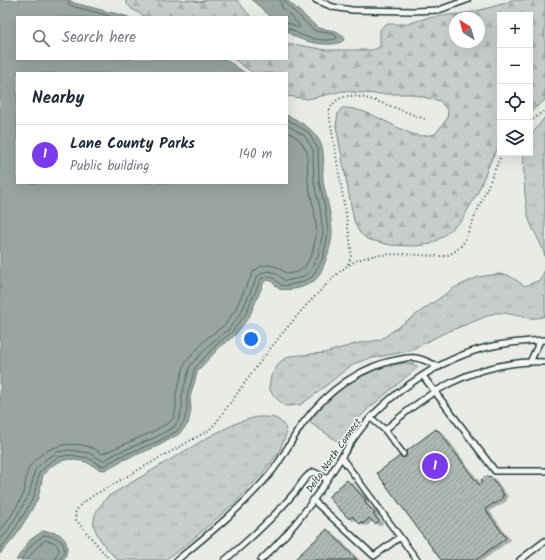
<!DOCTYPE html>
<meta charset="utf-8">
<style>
body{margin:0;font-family:Kalam,sans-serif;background:#f6f6f7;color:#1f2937}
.controls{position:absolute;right:12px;top:12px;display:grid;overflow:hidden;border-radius:0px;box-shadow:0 4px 16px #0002}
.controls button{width:36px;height:36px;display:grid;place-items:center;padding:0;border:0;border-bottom:1px solid #e0e1e3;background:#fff;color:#1f2937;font:20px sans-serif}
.compass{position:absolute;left:449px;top:12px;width:36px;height:36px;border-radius:50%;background:#fff;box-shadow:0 4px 16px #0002;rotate:323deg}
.you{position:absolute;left:251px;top:339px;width:14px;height:14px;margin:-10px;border:3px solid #fff;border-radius:50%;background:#1a73e8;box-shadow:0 0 0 6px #1a73e833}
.badge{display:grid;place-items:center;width:26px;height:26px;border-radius:50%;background:#7c3aed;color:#fff;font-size:13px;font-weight:700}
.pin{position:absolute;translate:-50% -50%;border:2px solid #fff;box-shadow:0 1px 4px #0006}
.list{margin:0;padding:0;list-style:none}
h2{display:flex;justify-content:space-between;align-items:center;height:52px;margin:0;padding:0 16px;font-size:17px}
h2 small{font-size:13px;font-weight:400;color:#747a83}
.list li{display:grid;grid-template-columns:26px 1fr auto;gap:12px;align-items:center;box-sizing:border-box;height:60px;padding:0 16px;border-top:1px solid #e0e1e3}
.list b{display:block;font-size:15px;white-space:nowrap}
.list p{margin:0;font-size:13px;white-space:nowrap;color:#747a83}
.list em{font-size:13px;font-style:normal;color:#747a83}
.icon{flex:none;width:22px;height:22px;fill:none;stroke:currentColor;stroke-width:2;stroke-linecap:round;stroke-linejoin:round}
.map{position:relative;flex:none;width:545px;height:560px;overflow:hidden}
.search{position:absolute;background:#fff;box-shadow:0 4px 16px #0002;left:16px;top:16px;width:272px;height:44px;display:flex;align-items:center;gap:10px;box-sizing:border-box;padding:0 14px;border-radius:0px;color:#747a83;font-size:15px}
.panel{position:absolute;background:#fff;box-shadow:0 4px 16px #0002;left:16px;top:72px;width:272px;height:112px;border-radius:0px}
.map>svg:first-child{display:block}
</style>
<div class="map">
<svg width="545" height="560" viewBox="0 0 545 560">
<defs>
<pattern id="grass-tufts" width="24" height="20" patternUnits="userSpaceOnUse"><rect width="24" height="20" fill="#c7cec9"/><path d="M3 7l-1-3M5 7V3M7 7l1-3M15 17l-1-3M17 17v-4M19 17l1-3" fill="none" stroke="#aab2ad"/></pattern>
<pattern id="forest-firs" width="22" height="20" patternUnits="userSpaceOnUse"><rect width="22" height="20" fill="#c7cec9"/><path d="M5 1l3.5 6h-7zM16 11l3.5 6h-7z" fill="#aab2ad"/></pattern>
<pattern id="building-hatch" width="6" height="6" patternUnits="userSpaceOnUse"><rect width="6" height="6" fill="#b0bab5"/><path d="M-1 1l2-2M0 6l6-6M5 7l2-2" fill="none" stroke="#8f9894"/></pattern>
<filter id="shadow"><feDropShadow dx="4" dy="2" stdDeviation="0" flood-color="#0004"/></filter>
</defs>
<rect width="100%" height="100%" fill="#e9ebe7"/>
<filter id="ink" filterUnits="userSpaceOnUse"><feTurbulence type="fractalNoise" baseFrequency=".025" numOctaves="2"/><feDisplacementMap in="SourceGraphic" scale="8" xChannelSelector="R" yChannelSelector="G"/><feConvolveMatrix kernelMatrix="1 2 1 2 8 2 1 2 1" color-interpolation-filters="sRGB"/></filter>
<g filter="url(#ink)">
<path fill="url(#grass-tufts)" stroke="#73867e" d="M545,117v140c-3,-15 -13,-26 -17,-41 -4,-20 -4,-43 -5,-63h7v-16z
M545,270v46c-18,7 -33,-5 -50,-3l-53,21 -33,17 -41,8 -12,4 -11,7 -28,23 -17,12 -15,1 -12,-11 -4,-7 2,-12 9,-14 9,-6 35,-3 35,-10 21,-3 74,-52 24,-11 20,-3 10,1 17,11 15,-6z
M405,363l9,1 4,3 -49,41 -12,12 -17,23 -31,-21c25,-32 55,-54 96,-59z
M257,417c16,0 24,-1 30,15l-8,20 -16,21 -26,28 -52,45 -20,14h-48c-8,-9 -26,-28 -23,-41 1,-8 8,-15 13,-22l105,-62 27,-13z"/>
<path fill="url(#forest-firs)" stroke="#73867e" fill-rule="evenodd" d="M126,0h65l9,2 6,-2h31l14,17h-105l-14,-8 -6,-6z
M511,0h34v100l-15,12v-97h-30v130l-8,13 -14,34 -16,28 -20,17 -11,7 -15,2 -26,-1 -23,-6 -8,-7 -5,-11 -18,-95 2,-13 4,-5c25,-1 51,20 74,27 5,2 13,0 19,-1l12,-15 1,-8 -8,-10 -29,-7h-36l-32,-3 -35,8 -21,-3v-23h-34l-19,-14h53v-16l40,7h45l8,-3v-17l5,-6h23l18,-6 47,-6 33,-9zM455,18h24v24h-24z"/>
<path fill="#99a6a0" stroke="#687c75" d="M0,0h70l4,3 55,14h-112v42h208l20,14h-228v110h270v-68c15,7 30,16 35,32 3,11 0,24 1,34 3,17 9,34 9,52 0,11 -9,41 -18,48 -10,7 -24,10 -35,8l-8,-8 -4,-1 -3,2 -15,35 -14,18 -16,13 -21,22 -8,27 1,13 -3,14 -9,10 -21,12 -37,15 -16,9 -6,-1 -13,-7 -16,-3 -9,2 -10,5 -8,9 -5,23 -7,13 -16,26 -15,17z
M252,0h35l31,28 18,3 8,5v4c-8,8 -36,3 -46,-2 -4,-1 -8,-4 -11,-7v-14h-16z
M43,531c5,1 12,1 16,3 10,7 10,17 4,26h-47l14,-20z"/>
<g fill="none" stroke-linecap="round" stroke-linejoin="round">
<path stroke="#50675f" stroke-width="1" d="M68,0l1,4 3,2 41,11
M280,0l2,7 18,19 -2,2 -7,-4 -4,-1
M285,0l1,4 29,27 19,3 3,4c-7,5 -31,0 -38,-4 -5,-2 -7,-5 -12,-6
M0,532c6,-8 21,-31 24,-40 2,-8 1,-17 5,-24 12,-21 41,-29 63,-20 4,1 7,4 10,6l50,-22 18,-10 4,-5 2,-8v-16l9,-30 23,-26 17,-12 10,-15 18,-38 8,-6 7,-1 10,2 9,7 11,-2 6,-4 8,-14 5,-22 -3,-23 -6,-26 -1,-31 -7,-12 -13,-9
M0,541l7,-9 22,-37 6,-25 11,-11 11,-7 13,-2 19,3 14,8 14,-8 37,-15 20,-11 5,-8 3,-10v-14l8,-29 22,-24 17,-13 12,-16 16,-36 6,-5 6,-1 7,2 9,8 15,-3 9,-5 9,-17 5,-23 -3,-25 -6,-25 -1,-33 -8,-14 -18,-11
M0,549l11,-14 16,-26 7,-13 5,-23 10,-10 10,-6 11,-2 18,3 12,7 4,1 15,-9 38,-15 20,-11 7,-9 3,-12v-14l8,-28 21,-23 16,-13 13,-17 16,-36 5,-3 6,1 9,8 4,1 17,-4 10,-5 11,-19 5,-25 -3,-26 -6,-25 -1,-33 -10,-17 -21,-13
M21,560l12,-17 11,-8c9,1 21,4 20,15 0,4 -3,6 -4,10
M27,560l10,-13 8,-7c8,2 12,2 14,10l-3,6 -1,4"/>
</g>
<path fill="url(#building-hatch)" stroke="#1f3d34" filter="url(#shadow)" d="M436,429l1,2 1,-1 41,55 3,-3 -1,-2 6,-4 1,2 2,-2 14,19 -2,1 1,2 -8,6 -1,-1 -9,6 21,29 -30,22h-35l-64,-87z
M347,480l19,20 -2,2 11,11 -2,1 6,7 -4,3 -6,-6 -6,6 -1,-2 -2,2 -8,-8 -3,3 -21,-22z
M327,529l30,31h-63z"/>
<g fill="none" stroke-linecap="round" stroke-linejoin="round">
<defs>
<path id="lane" d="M316,0l17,7 19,3 61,1 26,-1 28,-10
M530,362l10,-21
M423,376l72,95h50
M371,418l14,12c35,-31 67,-54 114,-64 15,-3 31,-5 46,-4
M385,430l18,24
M341,457l76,103
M313,500l61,56 26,-19
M177,560c32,-26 65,-53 92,-85 14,-16 22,-36 35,-53 23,-31 58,-57 97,-63 5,-1 11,-2 15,-1 8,1 16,6 23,9
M225,560c24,-20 50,-44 70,-68 5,-6 11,-18 19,-20l13,7
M261,560c24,-22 44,-47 62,-74 13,-19 23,-38 37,-56 29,-37 82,-72 128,-83 19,-4 38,-6 57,-7
M520,560l25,-19"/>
</defs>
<use href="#lane" stroke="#1f3d34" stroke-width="8"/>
<path stroke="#1f3d34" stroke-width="2" stroke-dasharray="1 3" stroke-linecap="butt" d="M530,122l15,-12
M348,264l3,-7v-11l-22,-133c1,-9 10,-16 19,-17 17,-2 59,17 77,23
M110,560l-34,-40 -1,-7 5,-8 14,-10 115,-65 6,-6c34,-47 67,-95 108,-136 10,-10 21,-22 35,-28 24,-10 61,-4 87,-4 9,-3 14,-7 19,-14l38,-89"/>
<use href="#lane" stroke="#f6f6f2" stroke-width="5"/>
</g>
</g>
<g text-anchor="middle" stroke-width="3" stroke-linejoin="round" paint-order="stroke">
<g font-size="10" fill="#1f3d34" stroke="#f6f6f2">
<text transform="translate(333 455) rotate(-55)" y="4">Delta North Connect</text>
</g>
</g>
</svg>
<div class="controls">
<button>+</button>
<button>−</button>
<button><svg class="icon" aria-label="locate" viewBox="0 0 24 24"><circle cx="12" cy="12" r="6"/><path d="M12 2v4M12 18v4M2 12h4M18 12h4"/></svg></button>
<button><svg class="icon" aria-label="layers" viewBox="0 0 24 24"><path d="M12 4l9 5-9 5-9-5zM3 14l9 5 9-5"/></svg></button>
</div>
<svg class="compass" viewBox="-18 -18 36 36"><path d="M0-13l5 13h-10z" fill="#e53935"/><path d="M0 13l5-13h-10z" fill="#747a83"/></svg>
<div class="you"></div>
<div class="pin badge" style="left:435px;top:466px">1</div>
<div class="search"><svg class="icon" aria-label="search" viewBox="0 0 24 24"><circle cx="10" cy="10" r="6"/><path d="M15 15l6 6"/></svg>Search here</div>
<section class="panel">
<h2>Nearby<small></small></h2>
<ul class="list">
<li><span class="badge">1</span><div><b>Lane County Parks</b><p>Public building</p></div><em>140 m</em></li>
</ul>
</section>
</div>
